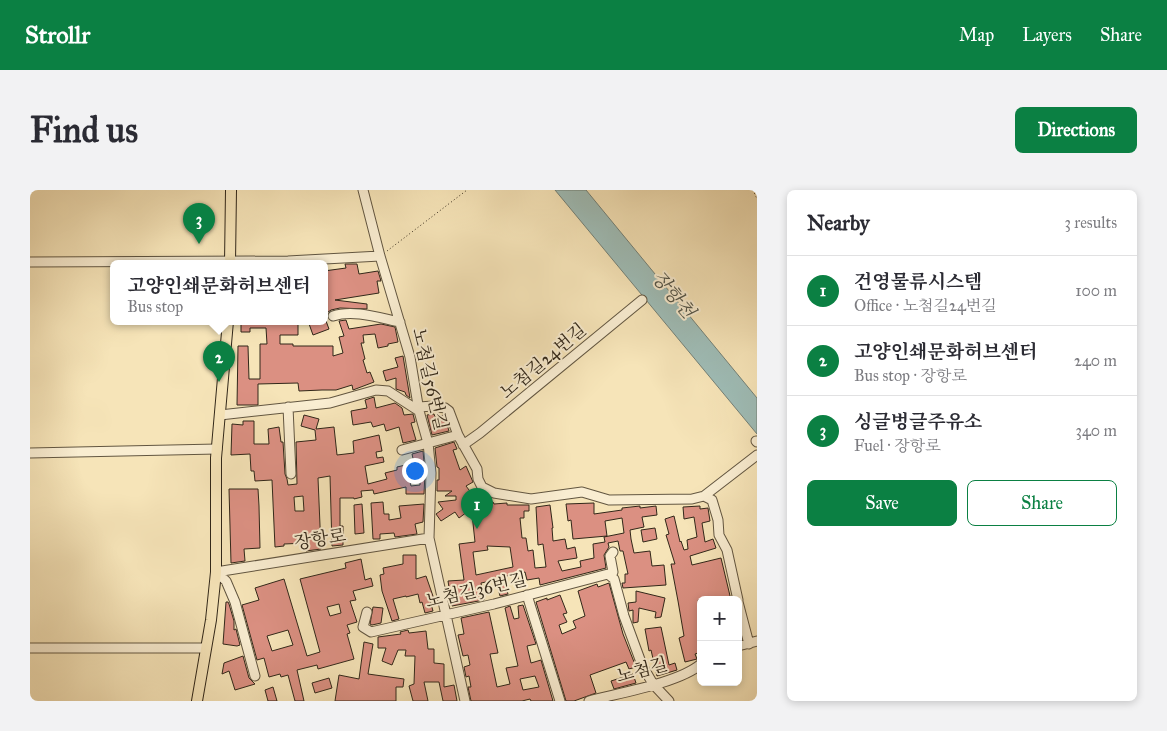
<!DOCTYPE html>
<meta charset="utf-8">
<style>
body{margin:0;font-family:"IM FELL Great Primer","Noto Serif KR",serif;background:#f2f2f3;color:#2b2b33}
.controls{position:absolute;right:15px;bottom:15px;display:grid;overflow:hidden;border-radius:8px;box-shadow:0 2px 8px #0003}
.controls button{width:45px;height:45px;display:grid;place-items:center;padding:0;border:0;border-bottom:1px solid #e1e1e2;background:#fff;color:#2b2b33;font:25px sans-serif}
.you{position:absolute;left:384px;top:280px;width:18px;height:18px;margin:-12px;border:4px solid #fff;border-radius:50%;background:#1a73e8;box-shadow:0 0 0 8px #1a73e833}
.badge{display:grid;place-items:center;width:32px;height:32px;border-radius:50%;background:#0b8043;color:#fff;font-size:16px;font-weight:700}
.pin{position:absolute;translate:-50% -41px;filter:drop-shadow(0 1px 2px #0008)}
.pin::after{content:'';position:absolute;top:26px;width:18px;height:15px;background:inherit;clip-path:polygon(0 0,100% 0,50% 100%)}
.popup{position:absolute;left:80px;top:70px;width:218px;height:65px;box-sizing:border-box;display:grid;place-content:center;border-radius:8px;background:#fff;filter:drop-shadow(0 1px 4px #0005);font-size:16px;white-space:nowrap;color:#7c7c81}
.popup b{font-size:19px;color:#2b2b33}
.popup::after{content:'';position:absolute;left:50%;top:100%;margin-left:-10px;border:10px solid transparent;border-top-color:#fff}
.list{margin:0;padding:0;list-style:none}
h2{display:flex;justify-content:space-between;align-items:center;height:65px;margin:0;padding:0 20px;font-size:21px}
h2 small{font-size:16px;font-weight:400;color:#7c7c81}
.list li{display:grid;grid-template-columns:32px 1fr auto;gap:15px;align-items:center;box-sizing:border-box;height:70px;padding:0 20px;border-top:1px solid #e1e1e2}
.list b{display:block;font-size:19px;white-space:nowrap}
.list p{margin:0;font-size:16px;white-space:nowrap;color:#7c7c81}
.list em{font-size:16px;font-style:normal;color:#7c7c81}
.actions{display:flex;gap:10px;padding:15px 20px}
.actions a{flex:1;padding:11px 0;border:1px solid #0b8043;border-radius:8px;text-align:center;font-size:18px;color:#0b8043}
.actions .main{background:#0b8043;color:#fff}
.map{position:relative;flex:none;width:727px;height:511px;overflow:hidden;border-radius:8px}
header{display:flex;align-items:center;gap:30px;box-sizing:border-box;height:70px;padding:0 25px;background:#0b8043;color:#fff}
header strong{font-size:24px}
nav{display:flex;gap:28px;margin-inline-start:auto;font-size:18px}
.intro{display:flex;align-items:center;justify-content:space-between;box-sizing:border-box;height:120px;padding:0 30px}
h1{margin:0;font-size:35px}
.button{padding:12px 22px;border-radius:8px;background:#0b8043;color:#fff;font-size:18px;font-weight:700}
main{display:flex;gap:30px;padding:0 30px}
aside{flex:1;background:#fff;border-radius:8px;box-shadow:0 2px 8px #0003}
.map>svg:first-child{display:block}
</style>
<header>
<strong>Strollr</strong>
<nav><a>Map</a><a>Layers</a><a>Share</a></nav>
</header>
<div class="intro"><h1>Find us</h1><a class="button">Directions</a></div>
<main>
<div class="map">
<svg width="727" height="511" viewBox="0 0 727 511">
<rect width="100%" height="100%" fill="#f6e4b8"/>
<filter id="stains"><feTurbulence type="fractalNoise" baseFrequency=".004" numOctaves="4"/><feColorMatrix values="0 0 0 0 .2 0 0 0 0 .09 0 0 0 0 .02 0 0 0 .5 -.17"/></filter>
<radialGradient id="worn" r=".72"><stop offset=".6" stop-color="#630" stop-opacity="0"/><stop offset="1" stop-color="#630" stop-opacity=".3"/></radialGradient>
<path fill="#9fbdb7" stroke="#738178" d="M525,0h31l171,208v36z"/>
<path fill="#db9082" stroke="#312719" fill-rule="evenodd" d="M315,74h12l2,10 19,-3 3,10h-4l2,12 -44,7 32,4v5l-27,-1 -9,2 -7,5v-44l22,-3z
M316,130l3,9 32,-5 14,3 3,15 -10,2v2l-10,2 -3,-14 -12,1 1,8h-3l4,16 -2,1 4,13 3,-1 4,10 -21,8 -1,-5 -16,5h-14l-23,1 -1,-8 -40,1v21h-21l1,-59h10l1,33h11v-35h7l-1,-16h-16v4h-9v-11h57v14h-18v9h13v2h40v10l10,-3 -4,-16 5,-1 -5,-15z
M278,131h18l3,8 -16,6z
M373,166l7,42 -4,-3 -1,-3 -9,-3v-11l-10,3 -3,-10 15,-4 -3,-9z
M344,207l2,11 19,-5 7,5 2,7 9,-1 2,8 -4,1 5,17 -13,3 -4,-16 -13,4 -2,-7 -11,3 -2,-5 -18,3 -2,-14 16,-3 -2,-8z
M404,224l1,3 9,-2 5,16 -17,4 -5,-20z
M274,225l15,4 -3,10 18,-2 3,28 17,-2 -1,-12 26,-6 3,16 -6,1 1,6 6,-1 1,5 -19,4 3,18 19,-5 -2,-6 12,-3v-3l17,-4 -2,-9 11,-3 2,22 -1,21h-18v-7l-32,7 -1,-4 -12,1 1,6 -8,2v-1h-14v28h3v19l-11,1 -2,-70 -12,2 3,71 -15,2v-8l-22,1v2l-9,1 -3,-67 -17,1 -1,-10h-3l-1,-17 -19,1 1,-31 11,1v-4h11v23h15l-1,-15 11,-2 2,15h2l2,32 2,5 1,6 9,-1 -1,-42 20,-2 -1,-10 -14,-4zM390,281v14l-9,1 -3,-13zM273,306l1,15h-9l-1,-14z
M424,252l3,7 -4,1 7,20 6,-4 7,16 -7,4 13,17 -20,15 -4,-6 -14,9 -5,-7 7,-5 -5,-7 18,-2v-4h-11l7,-5h-15v-11h2v-12l-2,-1 -2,-19z
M199,299h29l1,17 1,42 -16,1 1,12 -14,2z
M353,312l1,12h5v6l12,-2 -2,-12 25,-2 -1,18 -8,2 2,10 -22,3 -1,-4 -14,1v5h-7l-2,-36z
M463,312l1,2 13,-1v2h22v6h-5v7h-4l2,20h4l2,13 5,-1 2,18 11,-1 -3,-23 -5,1 -2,-38 14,-2 3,23h-1l1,13 12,-2 2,10 8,-2 2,11 -19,3 4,10 19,-4 -1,-6 14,-3 -1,-14 12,-2 -1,-5 20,-4 -2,-15 -17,3 2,15 -34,3 -2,-19 -3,1 -2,-17 28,-1v11l28,-4v-2l18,-2v2l16,-2 1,9 -15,2 2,10 -14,3 1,9 3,14 16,-2 2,15 12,-1 2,20 -43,3 -1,-5h3v-9h3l-5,-23h-3l-2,-10 -10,2 1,4 -5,8 2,13 -66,17 -1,-7 -12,2 -2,-8 -8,2 3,11 -5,1 -1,-12 -11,3 5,17 -8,2 -4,-16 -15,3 3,17 -32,6 -4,-25 16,-1 -5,-36 16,-2 -3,-28 14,-2 -1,-9zM457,356l23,1 3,20 -37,8 -3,-23 15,-2z
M332,314l2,29 -9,1 -1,-29z
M670,316v3l8,-1 2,13 -8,2 3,19 8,-3 3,9 -26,8 2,9 29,-7 10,42h-33l3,13v39l-6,2 2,5 -12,3 -6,-24 5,-2 -6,-35 -7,-37h4l-9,-29 3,-1 -4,-15 9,-3 6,26 1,-1 3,9 4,-1 -1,-9 10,-3 -3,-20 -10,2 -1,-12z
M625,338l2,11 -14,3 -2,-12z
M373,365h13v24l10,-3 8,23 -4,1 3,11 -8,2 -3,-11 -2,1 -2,-9 -12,3v-1l-13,3 6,20 -7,2 -10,-30 -2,-16 4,-1 -1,-6 20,-4z
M331,369l4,21 6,-2 2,8 -20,5 3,9 -6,1 7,21 -10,3 3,8 -3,1 7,25 -36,10 -1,-4 -20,5 7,31h-9l-7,-26 -7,2 -1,-3 -11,3 -5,-19 -7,2 -15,-55 17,-5 -4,-12 29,-9 23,77 13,-4 -20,-73 46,-11 -1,-5zM309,414l2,9 -11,3 -3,-9zM258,440l5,15 -21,6 -5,-15z
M579,393l14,51 13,33 -7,2 -3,-7 -36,13 6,18 -22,8h-8l-30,-99 11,-4v2l13,-5 7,18 -4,1 4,8 -8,3 3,9 14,-6 -3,-7 12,-5 -7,-25 19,-7 1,3z
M606,401l29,7 -4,19 -6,1 1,-6 -17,-4 -1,14 -5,1v-13l-4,1 -1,-8 8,-1z
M196,412h2l1,2 5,17v9l2,-1 4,16 -3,1 -14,-2z
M493,415l13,39 -9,2 4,17 10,-3 12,41h-22l-1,-2 -8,2h-51l-3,-14h3l-2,-11 -3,1 -2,-10 6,-2 -2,-10 -5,1 -5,-21 6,-1 -3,-16 28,-6 9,41 -8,1 7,33 13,-3 -4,-16 12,-2 -13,-58 5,-2 4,13 5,-1 -1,-12zM505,486l4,11 -16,3 -3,-11z
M343,417l10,1 -2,15 -9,2 -2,-1z
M631,437l8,38 6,-2 2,7 -20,6 -6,-26 -2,1 -4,-22z
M378,440l1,3 17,-2 2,18h6v14l10,1v23l10,-2 3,16h-14l-4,-19h-15l4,19h-15l-4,-15 5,-2 1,-28h-10l1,-6h-8l-6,15 -10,-4 4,-13h-8v-11l23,-3 -1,-2z
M334,452l9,2 -5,30 36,5 -1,8h-7v14h-61l4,-26 20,4z
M213,466l6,22 6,6 -20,6 -6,-19 -7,3 2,-11z
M603,484l3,9 -22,6 -3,-8z
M299,488l3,10 -17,5 -3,-10z
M243,497l4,14h-9l-3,-11z"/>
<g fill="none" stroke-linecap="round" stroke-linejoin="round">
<defs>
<path id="minor" d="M333,0l17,66 30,101 9,54 9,32 3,30 -2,65 36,163
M0,72l258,-1 92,-5
M303,126c20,-7 47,2 67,6
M258,217l3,67
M389,217l14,-1 12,2 4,3 9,24 19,34 1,10 4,8 12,6 37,6 51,-7 27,8 83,-1 12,-3 8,4 6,20 1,15 8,15 11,50
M190,225l110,-12 46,-13 12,1 31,20
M726,251l1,1
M433,255l17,-12 162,-133
M372,260l56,-15
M0,263l187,-4
M674,306l53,-41
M186,382l213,-34
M186,382l10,9 9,21 20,74
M581,386l2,-4 -3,-16 3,-4
M497,405l33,106
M708,412l11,42
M337,422l-4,15 8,5 123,-28 114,-30 6,5 10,37 18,49 11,19 16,17
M708,456l19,-5
M0,458h176
M559,511c30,-8 90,-18 112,-37"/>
<path id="major" d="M200,73l1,-73
M167,511l14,-81 5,-48v-114l12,-137"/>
</defs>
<use href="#minor" stroke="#625641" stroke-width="11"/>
<use href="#major" stroke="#312719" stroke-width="12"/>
<path stroke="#312719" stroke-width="1" stroke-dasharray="1 2.5" stroke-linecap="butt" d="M723,0l4,9
M357,61l80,-61"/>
<use href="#minor" stroke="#f9edd1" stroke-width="9"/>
<use href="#major" stroke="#f6e4b8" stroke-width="10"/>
</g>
<g text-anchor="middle" stroke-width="4" stroke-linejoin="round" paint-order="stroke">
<g font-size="18" fill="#312719" stroke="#f9edd1">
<text transform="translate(513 171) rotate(-40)" y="6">노첨길24번길</text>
<text transform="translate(400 189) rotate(77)" y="6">노첨길56번길</text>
<text transform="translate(290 349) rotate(-9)" y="6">장항로</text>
<text transform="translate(446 400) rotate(-13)" y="6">노첨길36번길</text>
<text transform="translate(612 480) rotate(-15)" y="6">노첨길</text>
</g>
<g font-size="19" font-style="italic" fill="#525448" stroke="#f9edd1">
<text transform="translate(644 104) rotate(50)" y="7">장항천</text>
</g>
</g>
<rect width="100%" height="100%" filter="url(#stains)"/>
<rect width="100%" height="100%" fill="url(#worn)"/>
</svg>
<div class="controls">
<button>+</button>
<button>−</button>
</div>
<div class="you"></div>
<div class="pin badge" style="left:447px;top:339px">1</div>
<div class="pin badge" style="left:189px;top:192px">2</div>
<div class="popup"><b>고양인쇄문화허브센터</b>Bus stop</div>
<div class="pin badge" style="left:169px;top:54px">3</div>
</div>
<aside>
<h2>Nearby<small>3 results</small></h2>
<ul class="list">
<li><span class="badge">1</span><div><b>건영물류시스템</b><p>Office · 노첨길24번길</p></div><em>100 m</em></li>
<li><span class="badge">2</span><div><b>고양인쇄문화허브센터</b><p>Bus stop · 장항로</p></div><em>240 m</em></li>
<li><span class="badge">3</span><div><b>싱글벙글주유소</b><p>Fuel · 장항로</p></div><em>340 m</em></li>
</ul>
<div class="actions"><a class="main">Save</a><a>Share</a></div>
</aside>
</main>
